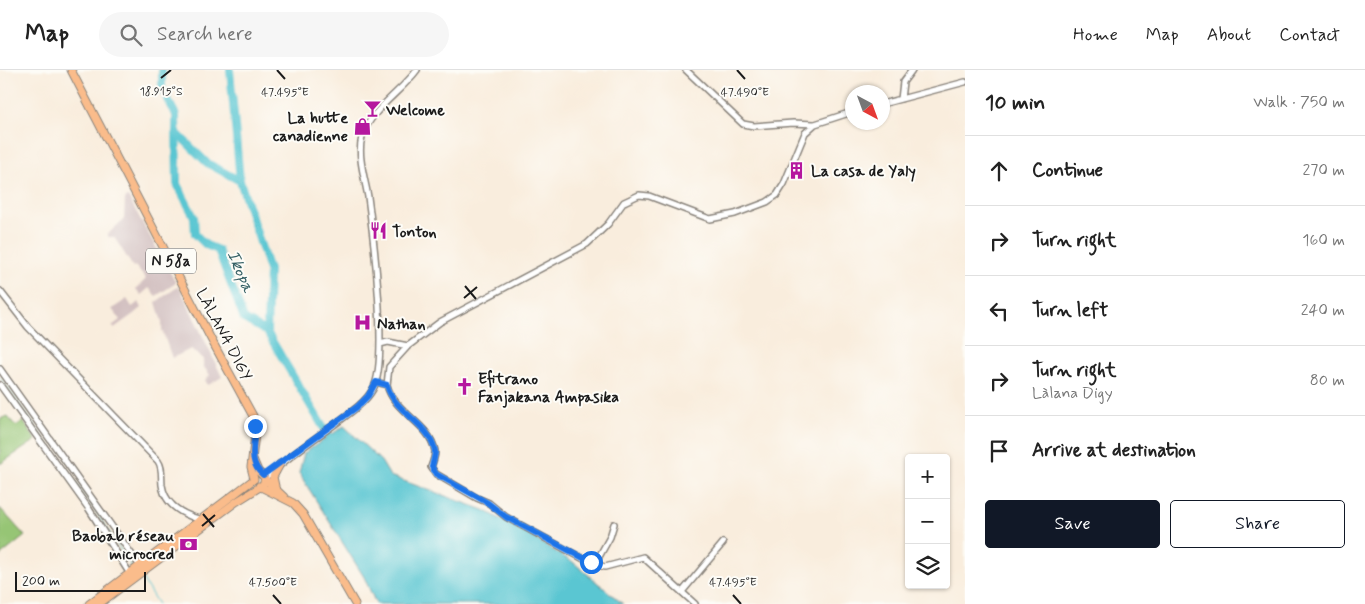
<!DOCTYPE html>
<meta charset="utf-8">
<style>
body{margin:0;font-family:Mynerve,sans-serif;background:#f6f6f6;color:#222}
.controls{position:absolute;right:15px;bottom:15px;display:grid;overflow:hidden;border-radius:5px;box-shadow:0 1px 4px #0004}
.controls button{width:45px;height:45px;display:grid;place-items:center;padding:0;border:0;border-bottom:1px solid #e0e0e0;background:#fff;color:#222;font:25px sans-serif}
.compass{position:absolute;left:845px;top:15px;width:45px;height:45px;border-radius:50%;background:#fff;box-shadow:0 1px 4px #0004;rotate:139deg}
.scale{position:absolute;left:15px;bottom:12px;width:131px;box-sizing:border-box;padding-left:5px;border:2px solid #1c1c1c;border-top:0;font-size:14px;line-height:18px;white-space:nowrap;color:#1c1c1c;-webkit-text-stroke:4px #fdfcf7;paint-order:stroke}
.stop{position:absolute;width:15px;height:15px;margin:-11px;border:4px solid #1a73e8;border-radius:50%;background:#fff}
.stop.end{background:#1a73e8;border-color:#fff;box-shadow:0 1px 5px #0008}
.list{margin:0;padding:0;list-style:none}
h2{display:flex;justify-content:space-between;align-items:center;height:65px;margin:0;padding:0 20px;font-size:21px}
h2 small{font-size:16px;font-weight:400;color:#767676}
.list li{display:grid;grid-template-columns:32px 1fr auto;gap:15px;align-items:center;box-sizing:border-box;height:70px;padding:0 20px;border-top:1px solid #e0e0e0}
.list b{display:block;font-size:19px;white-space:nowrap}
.list p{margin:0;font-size:16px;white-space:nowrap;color:#767676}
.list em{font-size:16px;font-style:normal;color:#767676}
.actions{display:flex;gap:10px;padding:15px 20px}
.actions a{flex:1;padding:11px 0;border:1px solid #111827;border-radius:5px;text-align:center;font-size:18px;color:#111827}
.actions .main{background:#111827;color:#fff}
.icon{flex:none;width:28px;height:28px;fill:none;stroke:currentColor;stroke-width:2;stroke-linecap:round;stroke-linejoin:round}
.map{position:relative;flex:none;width:965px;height:534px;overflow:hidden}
header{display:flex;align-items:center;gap:30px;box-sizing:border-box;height:70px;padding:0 25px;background:#fff;border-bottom:1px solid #e0e0e0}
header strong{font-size:24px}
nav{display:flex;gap:28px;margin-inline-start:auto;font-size:18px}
.search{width:350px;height:45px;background:#f6f6f6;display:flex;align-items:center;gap:12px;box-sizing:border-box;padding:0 18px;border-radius:28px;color:#767676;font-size:19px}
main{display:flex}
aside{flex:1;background:#fff}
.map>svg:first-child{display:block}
</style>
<header>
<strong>Map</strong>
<div class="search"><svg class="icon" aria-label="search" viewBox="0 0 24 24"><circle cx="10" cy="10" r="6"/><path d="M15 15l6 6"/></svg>Search here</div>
<nav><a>Home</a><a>Map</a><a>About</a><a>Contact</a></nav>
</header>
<main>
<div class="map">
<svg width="965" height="534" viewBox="0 0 965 534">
<rect width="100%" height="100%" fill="#fdfcf7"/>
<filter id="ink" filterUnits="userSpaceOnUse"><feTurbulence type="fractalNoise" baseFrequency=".02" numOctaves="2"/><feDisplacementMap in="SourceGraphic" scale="10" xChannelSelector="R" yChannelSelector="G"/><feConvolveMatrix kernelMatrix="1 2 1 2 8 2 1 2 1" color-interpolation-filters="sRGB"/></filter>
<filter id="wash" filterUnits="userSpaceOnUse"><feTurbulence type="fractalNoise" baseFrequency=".0096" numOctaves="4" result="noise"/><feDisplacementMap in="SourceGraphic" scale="20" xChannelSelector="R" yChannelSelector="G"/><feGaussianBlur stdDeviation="1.12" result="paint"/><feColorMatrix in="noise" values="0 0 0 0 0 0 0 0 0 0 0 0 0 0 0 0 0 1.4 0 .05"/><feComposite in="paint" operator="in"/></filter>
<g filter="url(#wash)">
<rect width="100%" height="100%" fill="#f9eddd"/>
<path fill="#d2bfc0" d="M128,127l48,86 -20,13 -7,-8 -8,7 -5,-6 10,-10 -11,-13 -2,1 -19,-30h-6v-3l16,-15 1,-20z
M179,216l43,91 -14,8 -3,-5 5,-5 -7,-9v-7l-12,-10 -19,9 -10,-28v-8l-6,-20z
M127,229l5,8 7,-5 3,6 -28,20 -2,-2 8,-6 -8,-11z"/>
<path fill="#96c574" stroke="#597048" d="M7,346l9,10 7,-5 13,19 -36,24v-45z
M0,438l25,28 -25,20z"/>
<path fill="#5ac6d2" stroke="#3b7177" d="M344,356l37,35 9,15 94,34 45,25 45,28 49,41h-247l-12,-27 -65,-104 5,-20z"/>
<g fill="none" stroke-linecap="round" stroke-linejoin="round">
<path stroke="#5ac6d2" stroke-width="1" d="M0,307l93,130 39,60
M140,506l18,28"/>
<path stroke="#5ac6d2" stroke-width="8" d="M162,0v18l14,27 1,69 17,33 1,17 11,11 12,5 26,69 23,13 66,112
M230,0l10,111 29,89 -2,62
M176,62l31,31 33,18"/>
</g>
</g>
<g filter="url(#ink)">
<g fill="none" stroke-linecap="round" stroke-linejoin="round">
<defs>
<path id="minor" d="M686,0l57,54 11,2 39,-3 21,1
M901,29l2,-17 9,-12
M882,34l83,-22
M0,221l28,36 130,134c5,7 3,15 4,24 3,21 21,30 40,35
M380,274l8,-2 20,4
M0,299l140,197
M376,312l11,3c7,28 43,38 48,66 0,5 -2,11 -4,16l5,7 41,24 12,5 17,14 85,46 14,4 38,-10 52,47
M0,315l89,124 41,65
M387,315l2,-18 19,-21 32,-24 147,-78 21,-20 16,-22 15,-7 10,1 61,23 25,-5 32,-12 10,-7 7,-11 21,-51 10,-9 37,-12
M265,408c21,-19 43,-35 66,-51 14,-11 33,-22 42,-38 16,-28 0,-155 -5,-192 -3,-18 -11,-42 -6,-60 8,-27 39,-45 55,-67
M595,494l15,-27 4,-13
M682,522l41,-49"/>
<path id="major" d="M71,0l141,271 41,75 2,19 -4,32 3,12
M266,410l18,17
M259,416l34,17 10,11 52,90
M275,416l-2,-9 7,-13
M89,534l164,-124
M99,534l137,-102 27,-17 2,-7 -7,-7 -5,-12"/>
</defs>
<use href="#minor" stroke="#8a847c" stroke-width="8"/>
<use href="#major" stroke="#8a847c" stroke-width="9"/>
<use href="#minor" stroke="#fff" stroke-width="5"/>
<use href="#major" stroke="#fabc8b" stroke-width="7"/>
</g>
</g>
<g fill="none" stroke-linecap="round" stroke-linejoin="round" filter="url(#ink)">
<path stroke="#1a73e8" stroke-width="6" d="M255,356c0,17 -8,36 8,49l94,-68 11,-11 8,-14 11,3c7,28 43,38 48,66 0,5 -2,11 -3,16l4,7 52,29 18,14 85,45"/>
</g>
<path fill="none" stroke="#1c1c1c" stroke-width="2" d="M277,0l8,9M737,0l8,9M161,8l10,-8M465,216l11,13M464,228l13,-11M203,444l11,13M202,456l13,-11M273,525l8,9M733,525l8,9"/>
<defs>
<symbol id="bar-bare" viewBox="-9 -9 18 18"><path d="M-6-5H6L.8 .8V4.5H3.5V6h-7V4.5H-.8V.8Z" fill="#b5179e" stroke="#fdfcf7" stroke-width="2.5" paint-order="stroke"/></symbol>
<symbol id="shop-bare" viewBox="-9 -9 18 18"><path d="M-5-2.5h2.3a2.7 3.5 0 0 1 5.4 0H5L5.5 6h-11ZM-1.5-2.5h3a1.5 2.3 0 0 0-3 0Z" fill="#b5179e" stroke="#fdfcf7" stroke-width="2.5" paint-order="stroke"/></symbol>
<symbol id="building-bare" viewBox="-9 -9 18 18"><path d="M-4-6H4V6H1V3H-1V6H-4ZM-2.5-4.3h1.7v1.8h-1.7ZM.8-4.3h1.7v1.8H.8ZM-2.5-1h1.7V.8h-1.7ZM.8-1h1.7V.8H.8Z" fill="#b5179e" stroke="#fdfcf7" stroke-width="2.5" paint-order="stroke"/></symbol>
<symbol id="restaurant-bare" viewBox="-9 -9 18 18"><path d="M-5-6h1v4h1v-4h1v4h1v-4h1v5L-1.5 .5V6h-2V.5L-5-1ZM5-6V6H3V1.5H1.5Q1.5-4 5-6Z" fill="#b5179e" stroke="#fdfcf7" stroke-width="2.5" paint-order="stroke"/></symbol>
<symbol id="hospital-bare" viewBox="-9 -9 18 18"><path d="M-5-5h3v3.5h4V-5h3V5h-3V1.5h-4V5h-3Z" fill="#b5179e" stroke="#fdfcf7" stroke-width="2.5" paint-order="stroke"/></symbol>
<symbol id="church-bare" viewBox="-9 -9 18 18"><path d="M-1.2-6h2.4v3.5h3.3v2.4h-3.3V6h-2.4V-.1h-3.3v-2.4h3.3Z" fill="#b5179e" stroke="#fdfcf7" stroke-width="2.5" paint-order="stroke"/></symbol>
<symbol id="bank-bare" viewBox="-9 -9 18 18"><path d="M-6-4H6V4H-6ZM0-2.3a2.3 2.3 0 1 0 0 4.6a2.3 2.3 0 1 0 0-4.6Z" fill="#b5179e" stroke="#fdfcf7" stroke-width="2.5" paint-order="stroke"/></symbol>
</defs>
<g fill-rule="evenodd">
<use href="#bar-bare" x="360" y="26" width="25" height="25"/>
<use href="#shop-bare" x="350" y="44" width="25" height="25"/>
<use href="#building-bare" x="784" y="88" width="25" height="25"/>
<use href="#restaurant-bare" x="366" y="148" width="25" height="25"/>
<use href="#hospital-bare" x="350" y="240" width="25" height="25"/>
<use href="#church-bare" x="452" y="304" width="25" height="25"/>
<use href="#bank-bare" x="176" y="462" width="25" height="25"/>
</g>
<g text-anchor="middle" stroke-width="4" stroke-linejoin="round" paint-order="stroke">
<rect fill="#fdfcf7" stroke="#605f5e" stroke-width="1" x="146" y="178.5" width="50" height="25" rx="4"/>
<g font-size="15" font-weight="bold" fill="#1c1c1c">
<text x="171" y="196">N 58a</text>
</g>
<g font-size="16" font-weight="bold" fill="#1c1c1c" stroke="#fdfcf7" text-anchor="start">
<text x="386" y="45">Welcome</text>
<text x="348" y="53" text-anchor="end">La hutte<tspan x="348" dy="18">canadienne</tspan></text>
<text x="811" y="106">La casa de Yaly</text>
<text x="392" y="167">Tonton</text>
<text x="377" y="259">Nathan</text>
<text x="478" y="314">Efitrano<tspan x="478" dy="18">Fanjakana Ampasika</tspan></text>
<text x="174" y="471" text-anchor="end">Baobab réseau<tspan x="174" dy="18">microcred</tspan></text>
</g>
<g font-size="16" fill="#1c1c1c" stroke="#fdfcf7">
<text transform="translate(225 264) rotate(62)" y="6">LÀLANA DIGY</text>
</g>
<g font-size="18" font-style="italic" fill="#356065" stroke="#fdfcf7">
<text transform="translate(241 201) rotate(67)" y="6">Ikopa</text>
</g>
</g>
<g font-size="12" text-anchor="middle" fill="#1c1c1c" stroke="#fdfcf7" stroke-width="4" stroke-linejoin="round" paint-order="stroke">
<text x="161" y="25">18.915°S</text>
<text x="745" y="26">47.490°E</text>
<text x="285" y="26">47.495°E</text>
<text x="273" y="516">47.500°E</text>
<text x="733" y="516">47.495°E</text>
</g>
</svg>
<div class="controls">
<button>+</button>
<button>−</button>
<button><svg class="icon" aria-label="layers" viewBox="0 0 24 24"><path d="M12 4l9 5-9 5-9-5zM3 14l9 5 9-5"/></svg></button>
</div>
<svg class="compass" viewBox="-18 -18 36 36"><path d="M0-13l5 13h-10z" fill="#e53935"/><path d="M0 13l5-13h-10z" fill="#767676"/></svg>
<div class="scale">200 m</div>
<div class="stop" style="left:591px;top:492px"></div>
<div class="stop end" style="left:255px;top:356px"></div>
</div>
<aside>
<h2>10 min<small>Walk · 750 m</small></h2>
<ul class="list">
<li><svg class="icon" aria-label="ahead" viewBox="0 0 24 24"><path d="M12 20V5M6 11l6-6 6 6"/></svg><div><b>Continue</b></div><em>270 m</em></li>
<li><svg class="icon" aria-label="right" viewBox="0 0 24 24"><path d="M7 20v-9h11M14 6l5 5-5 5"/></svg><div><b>Turn right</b></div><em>160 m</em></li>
<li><svg class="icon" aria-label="left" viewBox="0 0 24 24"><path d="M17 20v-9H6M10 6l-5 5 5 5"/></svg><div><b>Turn left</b></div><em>240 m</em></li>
<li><svg class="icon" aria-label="right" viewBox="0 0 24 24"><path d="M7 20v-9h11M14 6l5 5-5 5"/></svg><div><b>Turn right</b><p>Làlana Digy</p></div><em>80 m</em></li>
<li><svg class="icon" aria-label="arrive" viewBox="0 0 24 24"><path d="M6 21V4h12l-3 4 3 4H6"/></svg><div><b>Arrive at destination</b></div></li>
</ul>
<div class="actions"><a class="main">Save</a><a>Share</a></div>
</aside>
</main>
